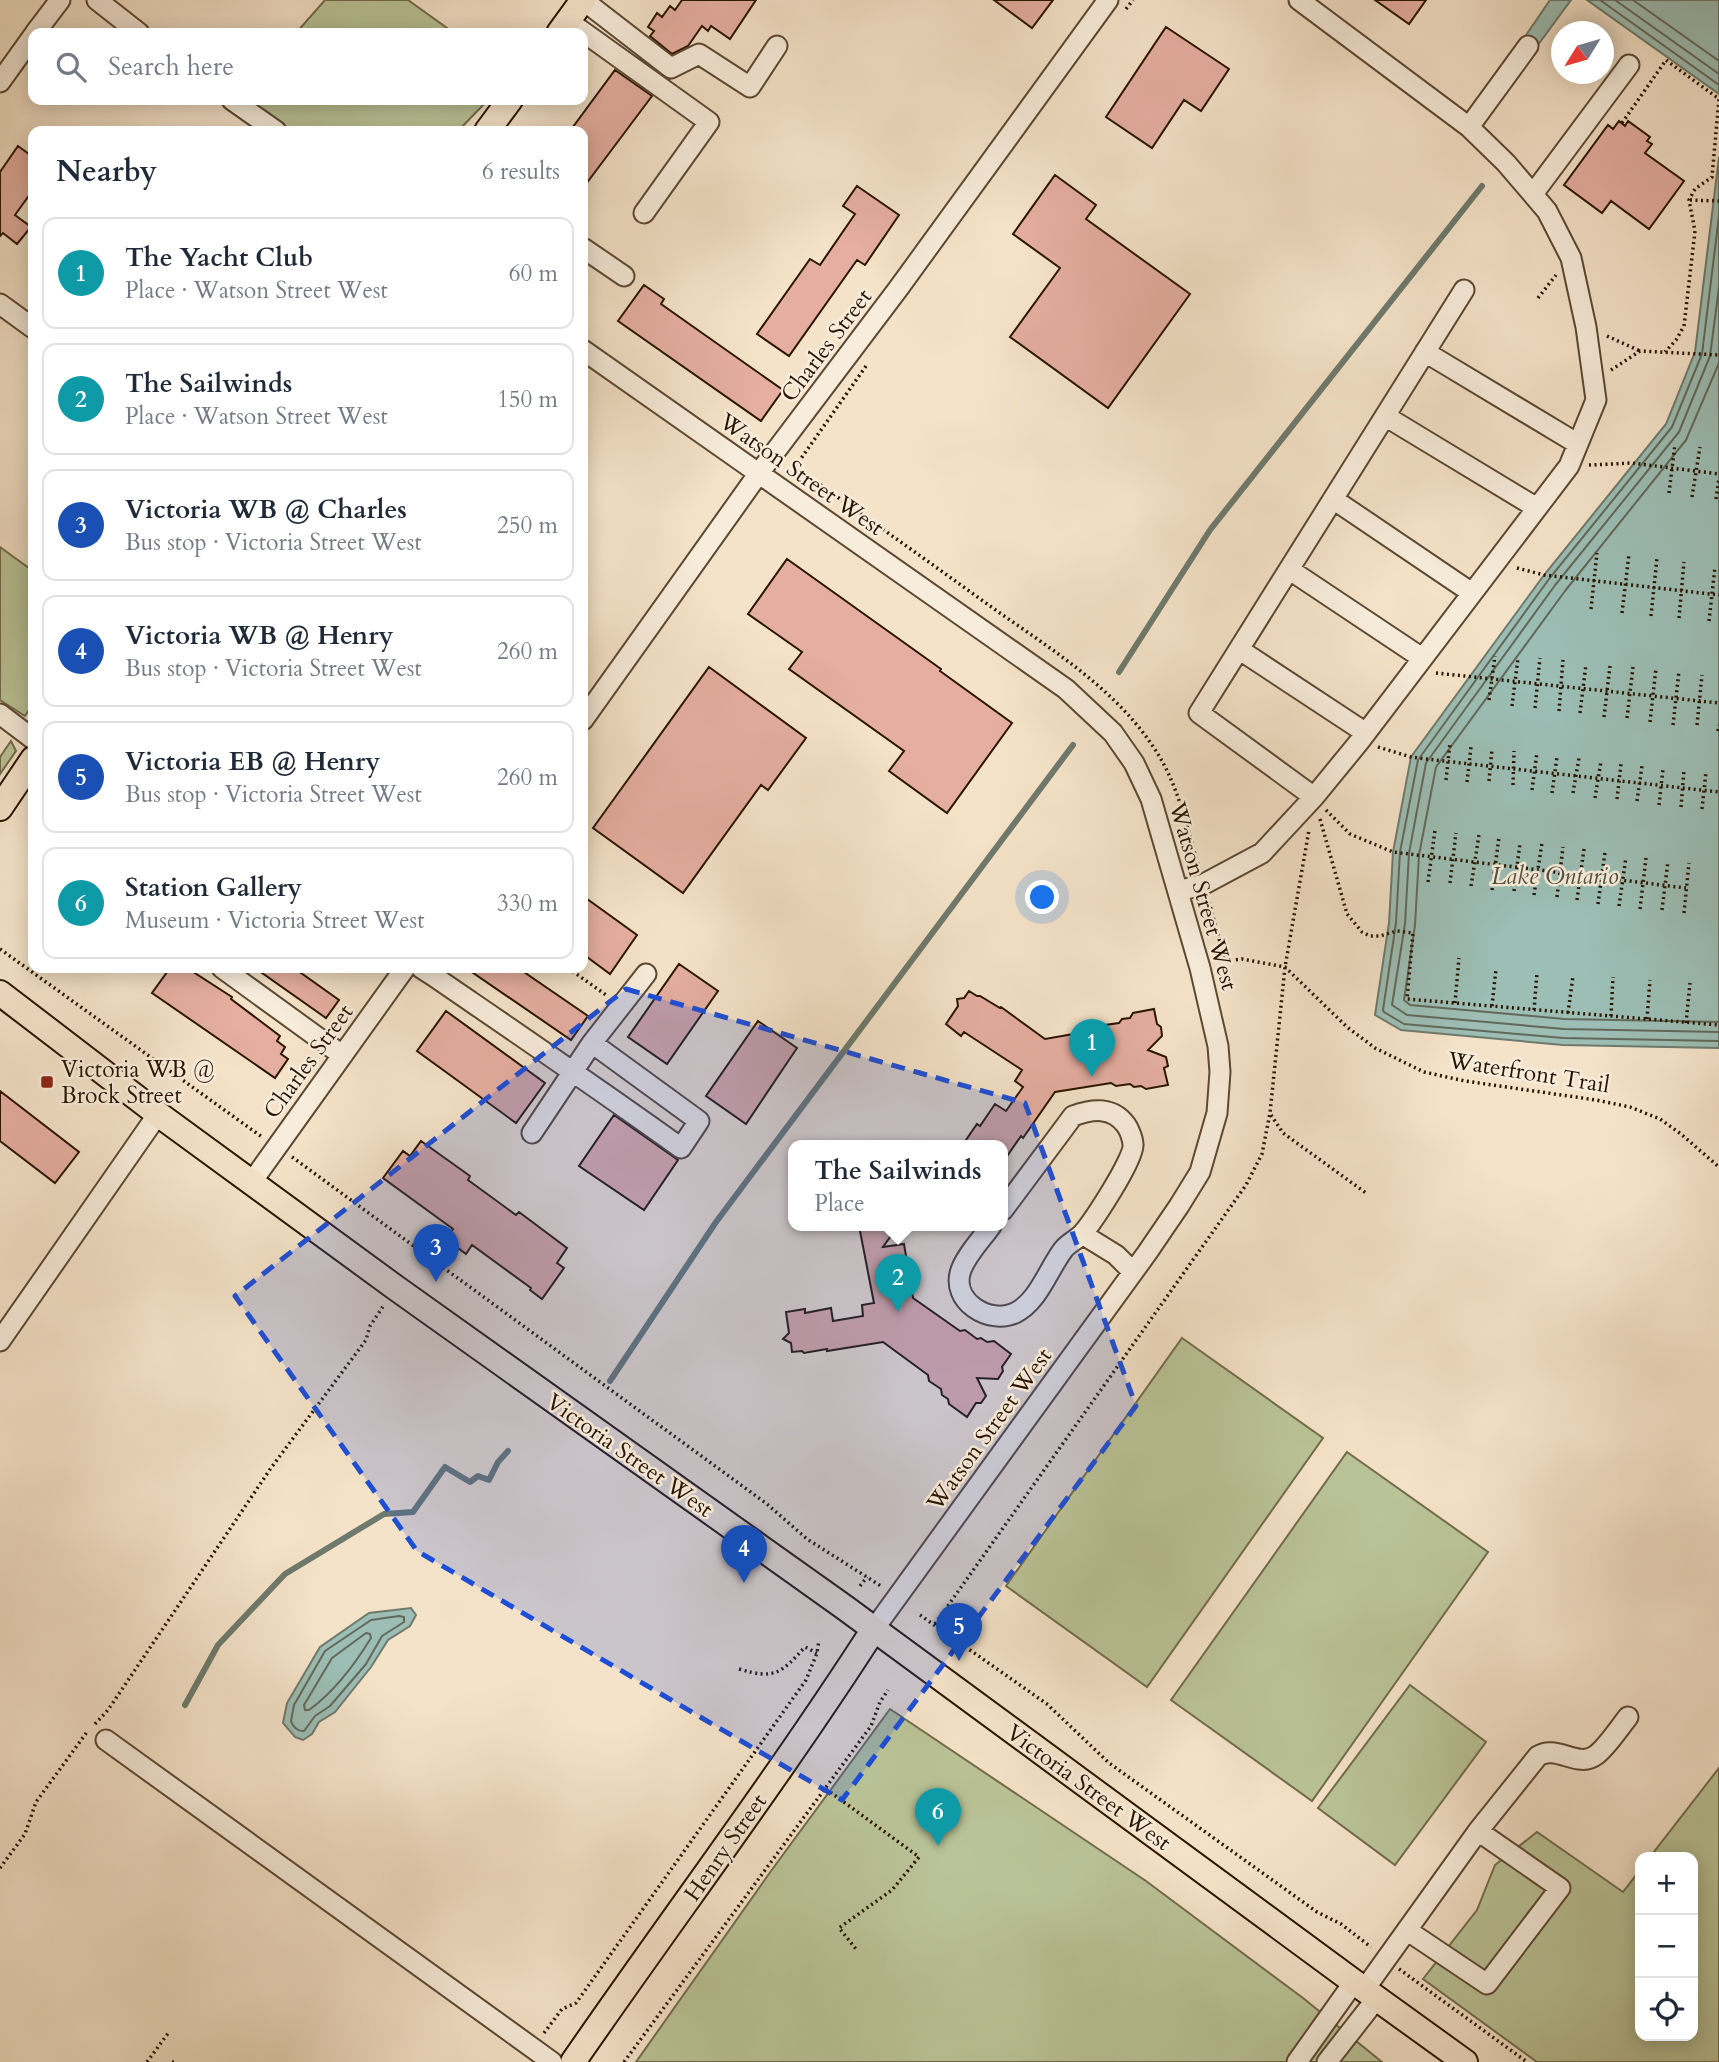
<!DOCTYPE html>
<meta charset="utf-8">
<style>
body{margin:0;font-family:Cardo,serif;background:#f2f2f3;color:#1f2937}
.controls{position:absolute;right:21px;bottom:21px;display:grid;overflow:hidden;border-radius:14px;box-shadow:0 4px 18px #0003}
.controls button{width:63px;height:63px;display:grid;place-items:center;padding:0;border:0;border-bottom:2px solid #e0e1e3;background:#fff;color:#1f2937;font:35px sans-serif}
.compass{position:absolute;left:1551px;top:21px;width:63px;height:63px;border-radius:50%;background:#fff;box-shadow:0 4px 18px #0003;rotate:233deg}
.you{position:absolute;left:1043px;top:898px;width:24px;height:24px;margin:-18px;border:5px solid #fff;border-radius:50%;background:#1a73e8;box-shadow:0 0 0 10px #1a73e833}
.badge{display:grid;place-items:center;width:46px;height:46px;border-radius:50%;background:#2563eb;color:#fff;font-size:23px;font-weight:700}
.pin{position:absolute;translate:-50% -58px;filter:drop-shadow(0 2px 4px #0008)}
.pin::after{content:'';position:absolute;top:37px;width:24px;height:21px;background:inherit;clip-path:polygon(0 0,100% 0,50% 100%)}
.popup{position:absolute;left:788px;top:1140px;width:220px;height:91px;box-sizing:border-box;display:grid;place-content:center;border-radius:14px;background:#fff;filter:drop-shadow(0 2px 5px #0005);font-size:23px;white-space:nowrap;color:#747a83}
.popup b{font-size:26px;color:#1f2937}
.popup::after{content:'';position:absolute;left:50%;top:100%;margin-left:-14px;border:14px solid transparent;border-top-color:#fff}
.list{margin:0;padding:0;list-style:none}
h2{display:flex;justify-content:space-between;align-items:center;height:91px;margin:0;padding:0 28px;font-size:30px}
h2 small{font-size:23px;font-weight:400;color:#747a83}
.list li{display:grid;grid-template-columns:46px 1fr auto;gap:21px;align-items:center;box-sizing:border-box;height:112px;margin:0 14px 14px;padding:0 14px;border:2px solid #e0e1e3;border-radius:14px}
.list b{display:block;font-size:26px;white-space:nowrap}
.list p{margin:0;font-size:23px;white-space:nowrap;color:#747a83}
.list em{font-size:23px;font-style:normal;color:#747a83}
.icon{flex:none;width:38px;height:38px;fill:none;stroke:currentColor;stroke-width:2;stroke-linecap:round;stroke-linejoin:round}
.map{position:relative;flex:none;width:1719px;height:2062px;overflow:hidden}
.search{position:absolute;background:#fff;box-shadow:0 4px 18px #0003;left:28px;top:28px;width:560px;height:77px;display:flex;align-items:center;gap:18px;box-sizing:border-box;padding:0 24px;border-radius:14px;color:#747a83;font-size:26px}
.panel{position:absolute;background:#fff;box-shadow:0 4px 18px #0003;left:28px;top:126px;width:560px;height:847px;border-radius:14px}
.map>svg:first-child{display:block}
</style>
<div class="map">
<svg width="1719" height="2062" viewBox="0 0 1719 2062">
<rect width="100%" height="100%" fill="#f5e3c9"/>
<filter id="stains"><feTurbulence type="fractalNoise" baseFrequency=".00286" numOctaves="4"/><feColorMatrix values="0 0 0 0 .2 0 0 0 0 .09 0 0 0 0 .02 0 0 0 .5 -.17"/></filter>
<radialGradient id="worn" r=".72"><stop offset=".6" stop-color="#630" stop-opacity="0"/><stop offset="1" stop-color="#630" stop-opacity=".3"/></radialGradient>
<path fill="#bac498" stroke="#726c4c" stroke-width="2" d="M325,0h83l46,33h-158z
M238,100h250l-30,31h-170l-54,-27z
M0,547l33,24v133l-8,12 -25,-16z
M11,741l5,10 -16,23v-17z
M1182,1338l141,100 -176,249 -141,-101z
M1347,1452l141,100 -176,249 -141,-101z
M1410,1685l76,57 -91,123 -77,-57z
M890,1709l256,172 157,117 79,64h-746l135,-191z
M1719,1768v294h-182l-114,-83 54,-69 18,-45 42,-33 86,60 17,-22v166h53v-179h-43z"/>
<path fill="#9cbeb5" stroke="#6e7a6d" stroke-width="2" d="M1550,0h21l-36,49 -13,-8z
M1587,0h132v94z
M1719,157v891l-156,-3 -162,-15 -26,-15 14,-92 4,-71 18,-95 133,-182 122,-151 29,-72z
M411,1608l5,7 -6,11 -22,14 -17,27 -36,45 -16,10 -7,12 -9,6 -8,-3 -12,-14 4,-20 33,-56 49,-34z"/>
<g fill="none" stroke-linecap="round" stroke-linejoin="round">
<path stroke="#62695a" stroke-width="2" d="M1600,0l119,85
M1615,0l104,74
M1633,0l86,61
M1719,216l-17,138 -30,73 -123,152 -131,181 -18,92 -4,71 -13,87 1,2 20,12 159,14 156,3
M1719,287l-9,69 -31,76 -123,152 -130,179 -17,90 -4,71 -13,81 15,10 157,14 155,3
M1719,363l-33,77 -121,151 -129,176 -17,88 -4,70 -11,75 6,5 154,14 155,3
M399,1616l5,1v5l-22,14 -16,28 -36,42 -15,10 -11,15c-6,1 -12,-5 -13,-10l3,-16 31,-54 46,-31z
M366,1633l4,1 1,4c-16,26 -37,54 -62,72h-4l-1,-5 28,-47z"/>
<path stroke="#6e7a6d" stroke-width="6" d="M1119,672l91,-142 272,-344
M610,1381l106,-159 357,-477
M185,1705l33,-60 67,-71 99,-60 29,-2 32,-45 25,15 8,-6 11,4 9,-18 10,-11"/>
</g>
<path fill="#e5aea0" stroke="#291400" stroke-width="2" d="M682,0h74l-26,39 -19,-13 -3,5 -6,-5 -14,20 -16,8 -22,-18 4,-5 -6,-4 9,-14 5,4 8,-11 5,4z
M994,0h59l-21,28z
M1375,0h51l-17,24z
M1166,27l63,42 -28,42 -17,-11 -32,48 -46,-31z
M615,70l37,26 -69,92v-57h-13z
M1619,121l6,5 3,-5 22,16 -3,4 5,3 -7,9 39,28 -35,48 -38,-28 -9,12 -38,-28 44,-60 5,4z
M18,146l15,11v33l-18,25 16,12 -14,17 -14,-11 -3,3v-64z
M1055,175l41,30 -10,14 104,75 -82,114 -98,-71 50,-69 -47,-34z
M857,186l42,29 -34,50 -8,-5 -68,96 -32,-22 53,-75 10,6 35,-51 -12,-8z
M644,285l20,14 -3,5 122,86 -22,31 -143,-100z
M787,559l154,110 -1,2 72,52 -65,90 -58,-42 15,-20 -115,-82 13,-17 -54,-38z
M709,667l97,71 -38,52 -7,-5 -78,108 -90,-65z
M583,896l54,39 -27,39 -27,-20z
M679,964l39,27 -51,73 -39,-27z
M170,968h17l45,29 -1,2 49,37 -3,5 8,6 -4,7 7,5 -13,19 -123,-85z
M255,968h39l45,32 -13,18z
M466,968h52l70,48 -17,24z
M969,991l8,5h3l20,12 1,-1 44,32 57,-10 3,-4 14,-2 3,-4 8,-1 3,-5 21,-4 3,15 4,3 1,9 -14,14 18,7 2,9 -4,2 4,17 -22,4 -5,-3 -7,1 -4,-3 -14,2 -5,-3 -56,9 -32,46 -2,-2 -18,26v-16h-28l-9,-6 11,-16 3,2 15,-22 11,7 17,-24 -8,-6 7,-11 -58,-38 -3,4 -15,-12 12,-18 -1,-7 7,-1z
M446,1011l99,72 -29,40 -99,-72z
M758,1021l39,27 -51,76 -40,-28z
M0,1091l79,61 -24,31 -55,-42z
M614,1115l64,45 -34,50 -65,-44z
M421,1141l49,35 -2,4 48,35 3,-3 48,36 -10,15 7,5 -22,31 -12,-9 1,-2 -59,-43 -6,9 -20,-15 7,-10 -70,-51 20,-27 7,5z
M859,1226h39l-15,21 21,-3 9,54 47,33 5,-1 12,9 4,-1 6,4 7,-1 17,13 -9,13 1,4 -5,8 -21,-1 9,18 -5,7h-5l-9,14 -18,-13 -1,-5 -6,-4 -1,-6 -12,-8 -1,-6 -45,-33 -56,9v-2l-23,4 -2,-2 -10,1 -1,-9 -8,-4 6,-6 -3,-21 19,-3v4l26,-5 2,13 30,-5 -1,-11 12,-2z"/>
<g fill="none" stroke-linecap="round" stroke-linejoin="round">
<defs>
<path id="minor" d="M97,0l42,33
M583,0l88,68 28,-14 51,33 27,-41
M568,21l141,101 -65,91
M35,33l25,-33
M0,82l33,-46
M232,100l44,31
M1469,127l59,-81
M1533,194l96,-129
M583,248l41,28
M0,304l33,24
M583,350l483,339 47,44 21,30 17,36 49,169 18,78 2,26 -3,41 -17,59 -21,34 -32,47 -273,376
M1425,352l153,92
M1385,416l152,92
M1333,499l139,94
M1290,570l132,88
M1240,650l126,83
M0,714l33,25
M583,720l176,-247 139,-184 210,-289
M1314,797l-115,-84 265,-423
M1179,891l25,-7 58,-31 52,-56 45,-55 210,-276 27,-66 -10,-73 -15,-69 -24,-47 -41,-48 -37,-36 -170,-127
M222,968l120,87
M421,968l11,7c83,57 167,114 249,173l18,-27 -107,-78 -60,90
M592,1043l54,-69
M251,1183l154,-215
M991,1226c-10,14 -24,28 -30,44 -11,31 28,55 54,43 23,-11 33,-43 48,-63 5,-7 14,-10 20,-17 11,-13 51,-74 50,-88 0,-6 -4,-16 -7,-20 -14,-19 -34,-16 -53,-9l-70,94
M1082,1234l34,21 17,17
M0,1341l158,-227
M106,1740l446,322
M1478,1831l60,-75c19,-12 40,13 58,-1 10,-7 24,-28 32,-38
M1364,1990l114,-159 82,57 -73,96 -79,-53
M1297,2062l57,-80
M1327,2062l50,-64"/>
<path id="major" d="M559,33l24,-33
M487,131l23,-31
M0,808l33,-49
M0,993l158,121 238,174 448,319 510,375 111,80
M573,2062c100,-145 206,-285 301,-433"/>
</defs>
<use href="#minor" stroke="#5c4832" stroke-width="23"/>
<use href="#major" stroke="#291400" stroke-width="28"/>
<path stroke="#291400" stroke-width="3.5" stroke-dasharray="2 3.5" stroke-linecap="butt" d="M1126,9l7,-9
M1622,123l44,-63 53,39 -7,78 -17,12 -6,11 6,31 -11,95 -8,14 -11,12
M1690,200l29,1
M1538,298l18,-23
M1607,336l33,15
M866,366l-71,101c65,46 130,92 195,139 59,42 124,81 164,142 24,35 33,80 45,120
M1611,370l29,-19 79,4
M1589,465l43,-2 87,11
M1669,493l6,-49
M1692,497l8,-50
M1716,499l3,-21
M1517,568l27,7 175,20
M1591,609l6,-56
M1622,613l7,-59
M1651,616l6,-58
M1679,618l5,-56
M1709,621l6,-54
M1436,673l283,30
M1489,700l6,-44
M1512,706l6,-48
M1535,708l5,-50
M1559,711l4,-51
M1580,713l6,-49
M1604,717l6,-51
M1627,718l6,-51
M1650,722l6,-54
M1673,725l6,-54
M1697,725l5,-50
M1718,731l1,-6
M1378,747l33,10 15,2 293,33
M1446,780l4,-37
M1489,781l3,-32
M1467,782l4,-35
M1513,785l1,-34
M1532,790l5,-38
M1552,793l5,-36
M1573,793l6,-35
M1595,798l6,-37
M1617,799l4,-35
M1637,801l5,-35
M1659,805l4,-36
M1681,807l3,-37
M1702,809l4,-37
M1326,810l24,24 43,18 293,36
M1320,819l27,95 15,18 8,4h10l17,-5 16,2 -6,66 312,26
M1428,882l7,-52
M1450,883l6,-50
M1471,886l8,-51
M1492,890l7,-53
M1514,891l6,-48
M1534,895l8,-52
M1557,897l6,-50
M1577,900l7,-51
M1209,902l16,59
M1598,904l7,-52
M1619,906l7,-49
M1640,909l6,-51
M1662,910l6,-49
M1684,913l5,-50
M0,949l262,188
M1225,961l17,-2 43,8 62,60 28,21 49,24 41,9 131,19 34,7 30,12 21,15 38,33
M568,968l38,27
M1455,1003l4,-45
M1492,1006l4,-37
M1534,1010l3,-37
M1568,1013l5,-37
M1611,1016l2,-39
M1647,1019l3,-39
M1686,1023l4,-40
M1271,1115l12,18 83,60
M292,1157l475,347 40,35 74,47
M860,1586l7,-9
M920,1615l127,89 62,59 208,149 24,12 30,23
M935,1624l311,-439 16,-31 8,-41 15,-146 24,-137
M739,1669c36,11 42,4 66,-22l12,6
M95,1724l13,-14 163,-242 95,-128 4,-14 14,-21
M826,1789l93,68 -27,33 -53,38 17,21
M0,1868l25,-34 11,-32 51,-70
M1399,1969l128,93
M544,2033l18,-24 14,-6 230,-323 11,-27 2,-13
M147,2062l22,-30
M172,2062h4
M624,2062l247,-336 9,-24 8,-12"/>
<use href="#minor" stroke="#f8eddc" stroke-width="19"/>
<use href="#major" stroke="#f5e3c9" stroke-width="24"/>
</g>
<path fill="#1d4ed8" fill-opacity="0.2" stroke="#1d4ed8" stroke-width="5" stroke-dasharray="14 9" stroke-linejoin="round" d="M626,989l399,114 111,303 -294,394 -425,-249 -182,-255z"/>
<rect fill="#8f2418" stroke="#f8eddc" stroke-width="2.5" x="40" y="1075" width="14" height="14" rx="3.5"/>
<g text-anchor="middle" stroke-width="5" stroke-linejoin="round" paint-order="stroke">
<g font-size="23" fill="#291400" stroke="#f8eddc">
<text transform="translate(826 345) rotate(-53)" y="8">Charles Street</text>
<text transform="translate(802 474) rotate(35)" y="8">Watson Street West</text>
<text transform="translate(1204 896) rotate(74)" y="8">Watson Street West</text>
<text transform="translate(308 1061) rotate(-54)" y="8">Charles Street</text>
<text transform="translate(1529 1072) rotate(9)" y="8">Waterfront Trail</text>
<text transform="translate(989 1429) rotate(-54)" y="8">Watson Street West</text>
<text transform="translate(630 1455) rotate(35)" y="8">Victoria Street West</text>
<text transform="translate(1089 1787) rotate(36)" y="8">Victoria Street West</text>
<text transform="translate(725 1847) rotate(-55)" y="8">Henry Street</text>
</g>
<g font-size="23" fill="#291400" stroke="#f8eddc" text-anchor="start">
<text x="61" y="1077">Victoria WB @<tspan x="61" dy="26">Brock Street</tspan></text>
</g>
<g font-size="24" font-style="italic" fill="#51503f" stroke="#f8eddc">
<text x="1555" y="884">Lake Ontario</text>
</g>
</g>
<rect width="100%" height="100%" filter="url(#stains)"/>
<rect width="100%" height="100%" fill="url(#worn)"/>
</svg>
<div class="controls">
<button>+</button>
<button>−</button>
<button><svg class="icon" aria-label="locate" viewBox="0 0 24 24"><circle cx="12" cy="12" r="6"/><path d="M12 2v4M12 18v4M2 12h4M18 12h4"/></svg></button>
</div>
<svg class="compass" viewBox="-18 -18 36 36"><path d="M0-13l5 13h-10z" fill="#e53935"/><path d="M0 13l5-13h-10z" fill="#747a83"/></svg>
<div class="you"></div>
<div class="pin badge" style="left:1092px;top:1077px;background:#0f9aa8">1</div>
<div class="pin badge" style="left:898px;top:1312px;background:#0f9aa8">2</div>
<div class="popup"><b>The Sailwinds</b>Place</div>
<div class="pin badge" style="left:436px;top:1282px;background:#1a4fb4">3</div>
<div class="pin badge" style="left:744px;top:1583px;background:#1a4fb4">4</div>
<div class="pin badge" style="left:959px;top:1661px;background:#1a4fb4">5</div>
<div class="pin badge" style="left:938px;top:1846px;background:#0f9aa8">6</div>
<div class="search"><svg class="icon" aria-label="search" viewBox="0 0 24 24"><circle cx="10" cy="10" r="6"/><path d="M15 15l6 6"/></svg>Search here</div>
<section class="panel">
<h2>Nearby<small>6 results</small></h2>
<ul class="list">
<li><span class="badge" style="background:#0f9aa8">1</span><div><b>The Yacht Club</b><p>Place · Watson Street West</p></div><em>60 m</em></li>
<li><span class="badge" style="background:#0f9aa8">2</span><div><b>The Sailwinds</b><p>Place · Watson Street West</p></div><em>150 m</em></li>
<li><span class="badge" style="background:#1a4fb4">3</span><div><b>Victoria WB @ Charles</b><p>Bus stop · Victoria Street West</p></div><em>250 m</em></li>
<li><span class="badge" style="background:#1a4fb4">4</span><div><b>Victoria WB @ Henry</b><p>Bus stop · Victoria Street West</p></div><em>260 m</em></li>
<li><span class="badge" style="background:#1a4fb4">5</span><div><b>Victoria EB @ Henry</b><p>Bus stop · Victoria Street West</p></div><em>260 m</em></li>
<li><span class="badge" style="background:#0f9aa8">6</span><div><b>Station Gallery</b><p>Museum · Victoria Street West</p></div><em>330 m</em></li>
</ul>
</section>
</div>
